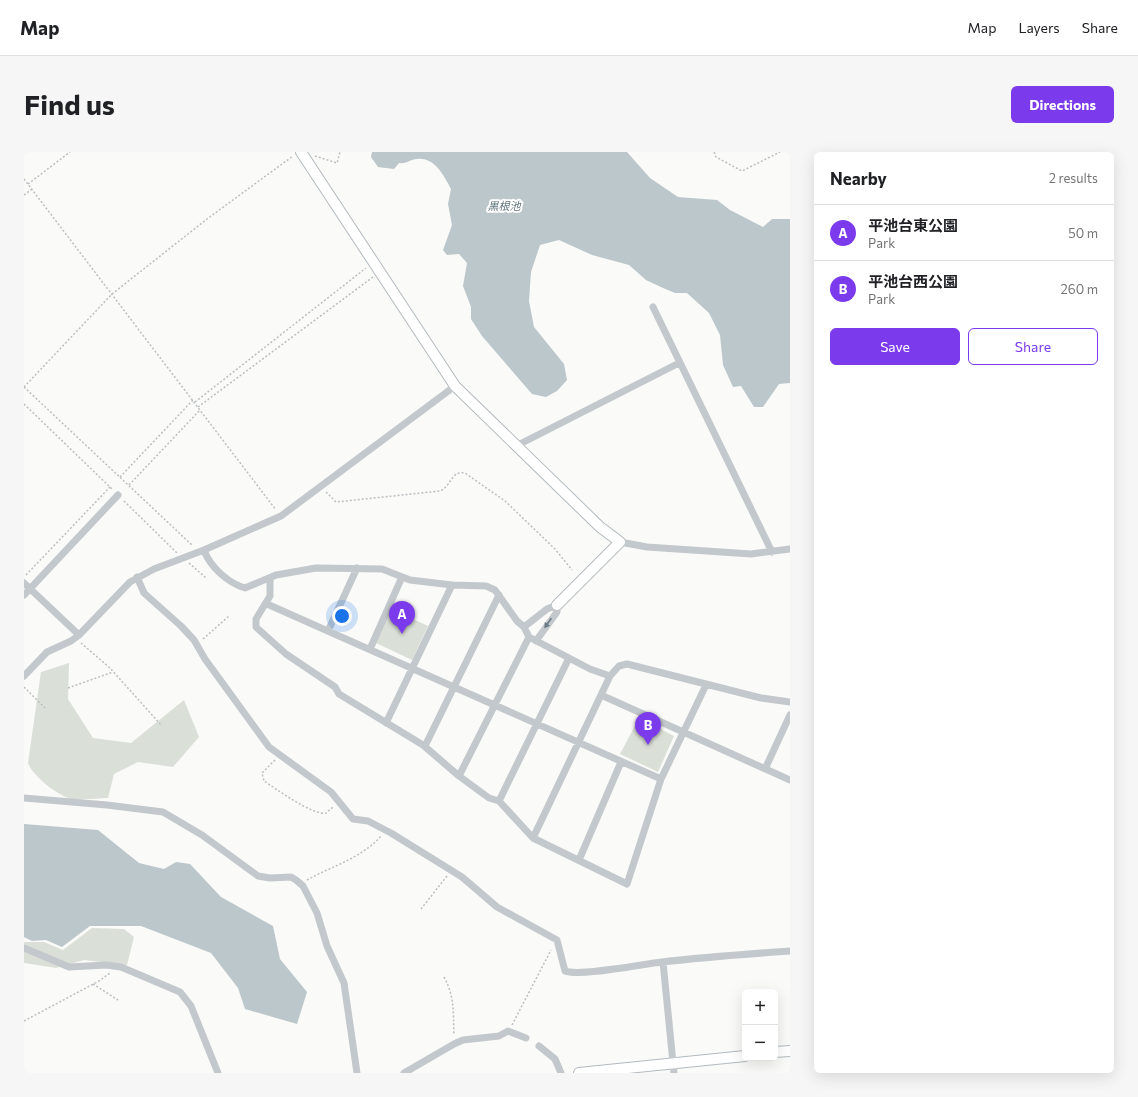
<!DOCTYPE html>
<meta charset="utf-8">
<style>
body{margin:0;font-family:Commissioner,"Noto Sans JP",sans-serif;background:#f6f6f6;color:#202124}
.controls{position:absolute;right:12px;bottom:12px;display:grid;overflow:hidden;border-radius:6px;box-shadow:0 4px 16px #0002}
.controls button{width:36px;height:36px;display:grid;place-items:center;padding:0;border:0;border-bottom:1px solid #e0e0e0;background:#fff;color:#202124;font:20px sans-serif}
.you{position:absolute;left:318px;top:464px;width:14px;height:14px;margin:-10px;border:3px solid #fff;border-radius:50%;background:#1a73e8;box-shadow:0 0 0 6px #1a73e833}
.badge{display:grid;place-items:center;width:26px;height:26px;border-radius:50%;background:#7c3aed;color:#fff;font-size:13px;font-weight:700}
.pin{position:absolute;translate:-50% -33px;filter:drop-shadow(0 1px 2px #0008)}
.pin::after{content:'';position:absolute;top:21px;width:14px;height:12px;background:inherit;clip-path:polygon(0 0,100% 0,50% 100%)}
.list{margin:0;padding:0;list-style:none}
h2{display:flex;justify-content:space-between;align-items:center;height:52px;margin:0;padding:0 16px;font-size:17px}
h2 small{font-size:13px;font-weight:400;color:#757577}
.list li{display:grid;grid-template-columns:26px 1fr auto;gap:12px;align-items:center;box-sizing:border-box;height:56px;padding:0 16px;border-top:1px solid #e0e0e0}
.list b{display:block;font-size:15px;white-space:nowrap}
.list p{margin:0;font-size:13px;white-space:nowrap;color:#757577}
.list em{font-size:13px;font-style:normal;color:#757577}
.actions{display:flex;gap:8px;padding:12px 16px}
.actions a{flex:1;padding:9px 0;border:1px solid #7c3aed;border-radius:6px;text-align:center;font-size:14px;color:#7c3aed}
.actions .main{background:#7c3aed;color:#fff}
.map{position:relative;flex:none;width:766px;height:921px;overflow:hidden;border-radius:6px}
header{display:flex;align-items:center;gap:24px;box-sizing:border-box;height:56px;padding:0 20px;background:#fff;border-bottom:1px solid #e0e0e0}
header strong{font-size:19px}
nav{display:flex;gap:22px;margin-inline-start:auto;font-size:14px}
.intro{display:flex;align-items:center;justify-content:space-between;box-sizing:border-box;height:96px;padding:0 24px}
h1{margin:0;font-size:28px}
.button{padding:10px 18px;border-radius:6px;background:#7c3aed;color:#fff;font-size:14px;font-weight:700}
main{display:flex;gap:24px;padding:0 24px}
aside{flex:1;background:#fff;border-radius:6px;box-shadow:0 4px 16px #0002}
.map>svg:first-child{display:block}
</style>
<header>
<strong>Map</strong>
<nav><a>Map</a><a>Layers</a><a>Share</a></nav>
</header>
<div class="intro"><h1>Find us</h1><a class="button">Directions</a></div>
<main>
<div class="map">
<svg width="766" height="921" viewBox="0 0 766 921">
<rect width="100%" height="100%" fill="#fafaf8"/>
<path fill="#dadfd7" d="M367,457l37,17 -16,34 -36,-17z
M45,511l-1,36 25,39 38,5 53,-43 15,37 -26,30 -35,-5 -24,12 -6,24c-9,0 -32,3 -40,0 -13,-5 -35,-22 -40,-35l13,-91z
M615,566l35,18 -16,36 -38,-18z
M68,776l32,1 10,8 -7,28 -43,-5 -28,8 -32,-5v-21h20l19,8z"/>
<path fill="#bbc7cb" d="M348,0h255l23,26 28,19 39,3 13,10 33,17 9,-8h18v164l-11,1 -16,23h-9l-13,-21 -8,1 -10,-22 -3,-30 -11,-22 -22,-20h-12l-12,-5 -17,-8 -17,-15 -37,-10 -33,-15 -19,5 -9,27 -2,29 5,26 30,37 3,16 -10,11 -11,6 -14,-3 -50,-58 -11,-17v-12l-8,-21 4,-23 -8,-9 -12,1 -4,-5 9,-25 -4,-21 3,-15c-7,-13 -16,-32 -34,-30 -7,0 -9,5 -18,4l-5,6 -16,-2 -7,-10z
M0,672l74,6 41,33 25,6 12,-7 14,2 31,33 52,29 7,33 27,33 -10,32 -52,-15 -7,-21 -27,-35 -70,-27h-51l-28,21 -16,-7 -14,1 -8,-4z"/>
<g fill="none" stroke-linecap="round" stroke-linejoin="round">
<defs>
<path id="secondary" d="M277,0l154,234 145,141 20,15 -63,63
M751,900l15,-1
M555,921l166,-17"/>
</defs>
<use href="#secondary" stroke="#b3babf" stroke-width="12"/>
<path stroke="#bbbfc2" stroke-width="1.5" stroke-dasharray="2 2" stroke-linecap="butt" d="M690,0l2,5 26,14 38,-19
M291,4l22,7 3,-11
M0,27l252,331
M4,32l42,-32
M0,43l8,-6
M0,235l88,-93 95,-75 86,-63
M0,235l169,159
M171,250l171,-134
M0,252l89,86
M174,255l175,-130
M96,325l73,-77
M105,333l71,-75
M302,340l10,10 104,-11c11,-4 11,-21 25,-18l40,28 50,48 17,21
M100,349l53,52
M165,411l17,15
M2,423l84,-88
M179,487l26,-23
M57,491l29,25 52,58
M0,535l21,21
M44,536l45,-16
M251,608l-13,13 2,8c11,7 49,35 62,32l7,-6
M283,728c25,-14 55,-22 74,-44
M397,757l26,-33
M420,825c11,20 9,36 10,58
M69,832l25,16
M0,869l75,-40 11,-8
M488,873l39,-75"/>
<path stroke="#c3c8cc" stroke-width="7" d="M629,155l119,245
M492,294l163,-83
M596,390l27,5 104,7 39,-5
M180,398c6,17 24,33 41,38l31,-13 40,-7 66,1 28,11 42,5 34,1 9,4 22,31 7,6 5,10 61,32 20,7 9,-10 8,-2 134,34 29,4
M113,425l7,16 37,33 13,14 11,19 64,88 62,45 22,27 15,2 23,12 71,44 35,30 60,33 8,31c14,6 78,-7 97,-9 43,-5 85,-8 128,-11
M246,427v17l-14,23v8l30,27 49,33 4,7 84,51 36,31 30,22 10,3 34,37 94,46 34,-105 45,-94
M0,431l55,52
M0,443l94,-100
M243,452l394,175
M500,475l23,-18 10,-4v7l-21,29
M304,479l29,-63
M346,497l32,-72
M0,524l23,-24 24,-11 8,-6 51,-53 24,-13 50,-19 77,-34 174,-130
M577,543l189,85
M362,571l66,-138
M401,594l74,-151
M741,617l25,-54
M435,624l70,-139
M0,646l83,7 56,7 39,23 56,41 12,2 21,-1 5,3 7,6 14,27 10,33 17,37 13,90
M475,649l70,-143
M509,686l77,-162
M555,708l42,-98
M0,796l45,19 37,-2 15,2 59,25 11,14 27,67
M639,810l11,111
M515,894l16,13 6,14
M380,921l50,-29 9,-4 36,-4 9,-5 18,7"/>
<use href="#secondary" stroke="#fff" stroke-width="10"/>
</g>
<defs><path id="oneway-solid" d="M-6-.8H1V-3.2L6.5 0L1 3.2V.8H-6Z"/></defs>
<use fill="#6a7a87" href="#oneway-solid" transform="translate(524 471) rotate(125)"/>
<g text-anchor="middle" stroke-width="4" stroke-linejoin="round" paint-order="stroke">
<g font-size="11" font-style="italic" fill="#60757c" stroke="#fff">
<text x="480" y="58">黒根池</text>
</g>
</g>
</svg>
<div class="controls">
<button>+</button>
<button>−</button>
</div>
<div class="you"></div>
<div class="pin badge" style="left:378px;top:482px">A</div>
<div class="pin badge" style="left:624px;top:593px">B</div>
</div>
<aside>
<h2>Nearby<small>2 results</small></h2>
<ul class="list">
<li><span class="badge">A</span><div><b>平池台東公園</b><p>Park</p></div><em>50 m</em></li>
<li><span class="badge">B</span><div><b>平池台西公園</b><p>Park</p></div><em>260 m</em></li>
</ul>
<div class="actions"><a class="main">Save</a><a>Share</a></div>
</aside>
</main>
